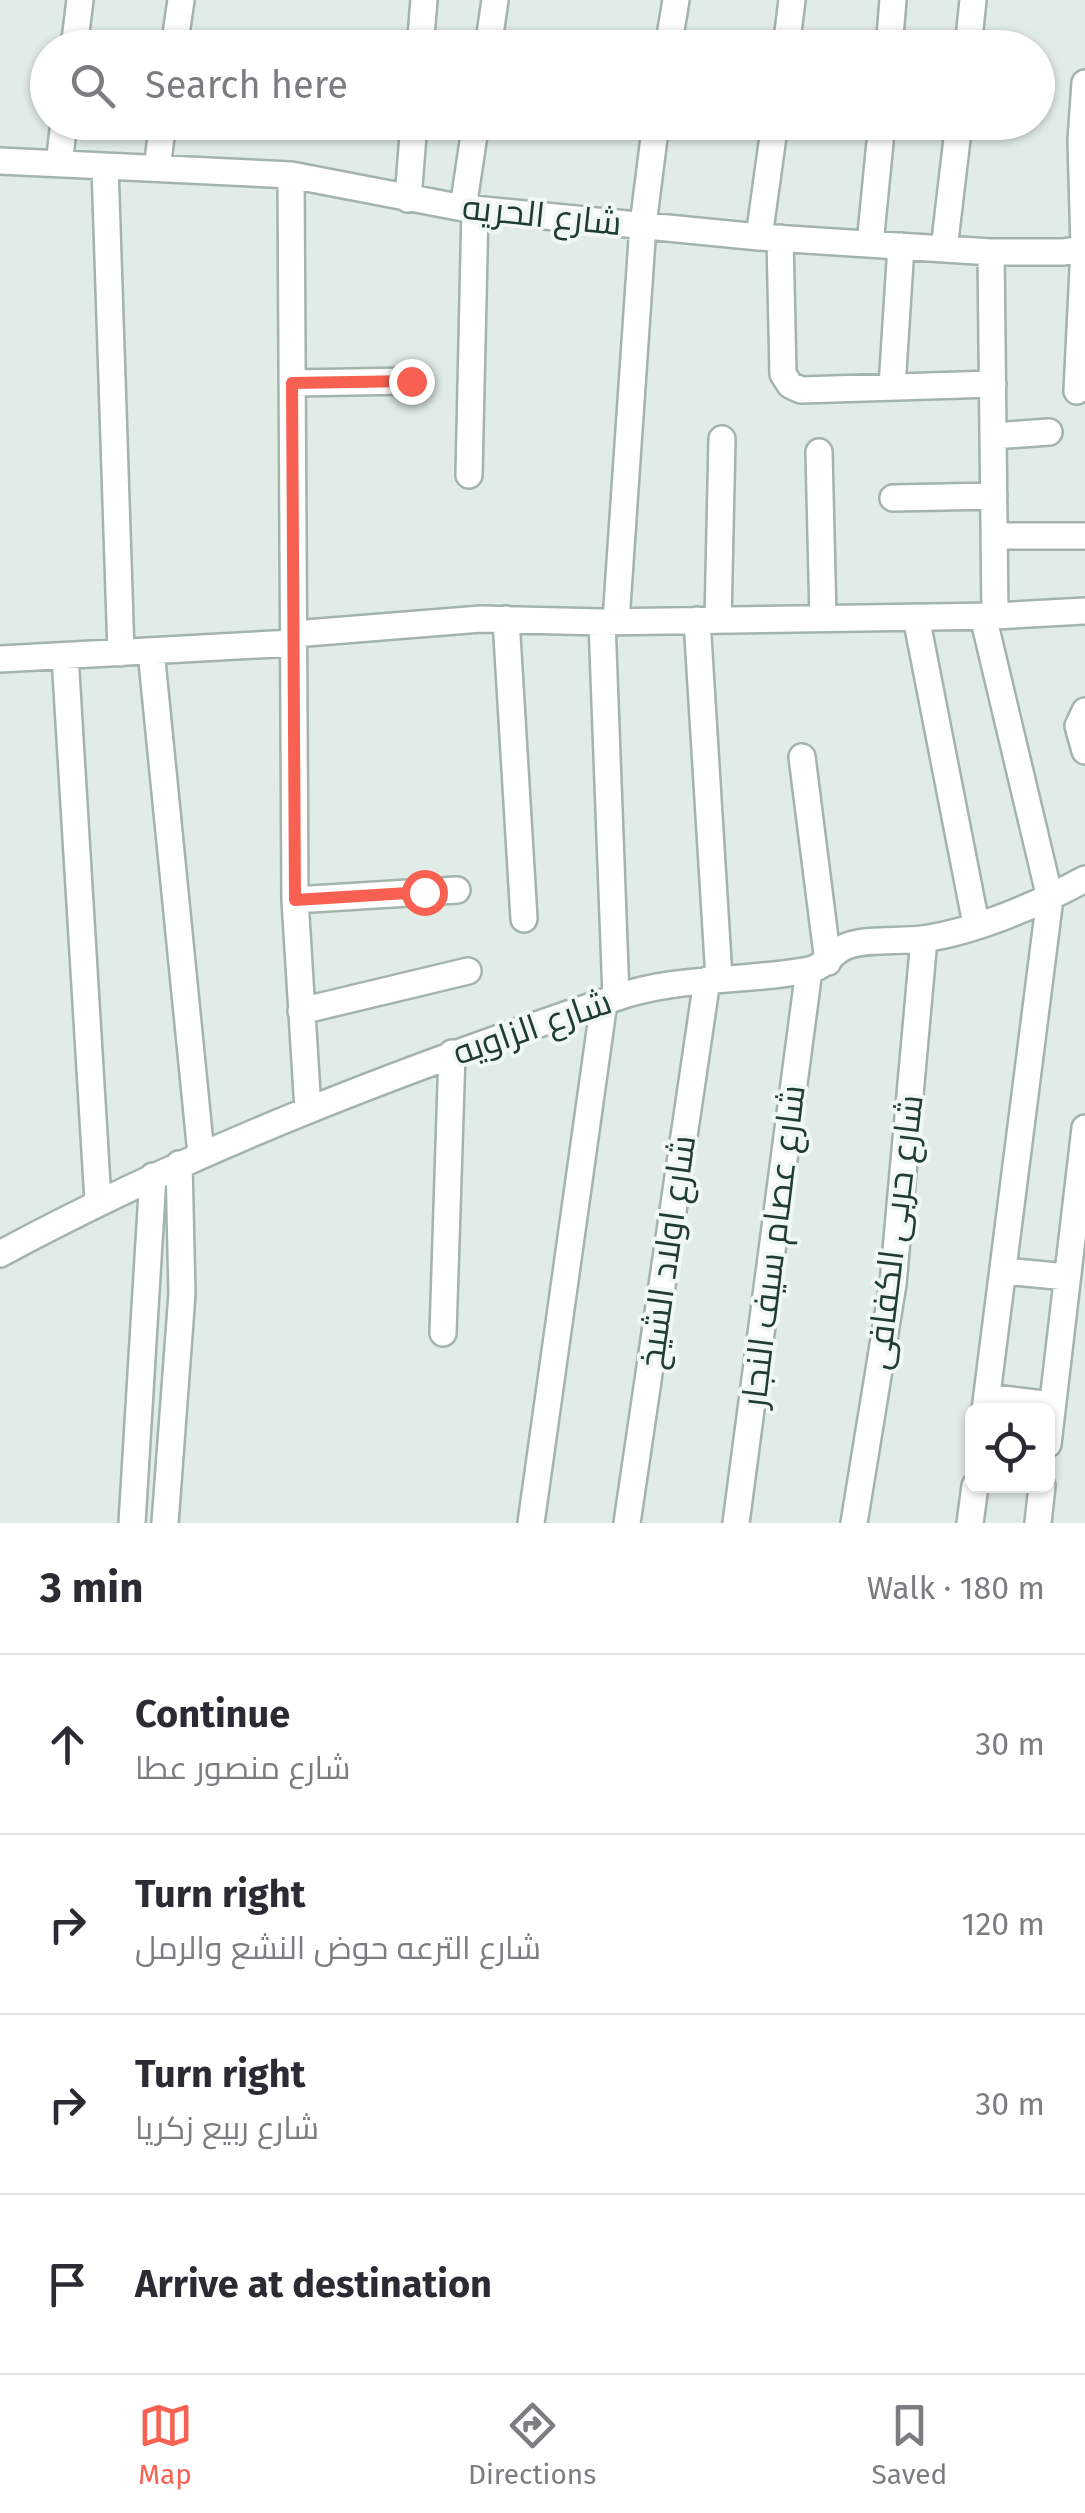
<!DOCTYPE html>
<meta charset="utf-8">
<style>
body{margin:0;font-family:"Fira Sans",Cairo,sans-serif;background:#f7f7f7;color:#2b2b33}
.controls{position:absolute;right:30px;bottom:30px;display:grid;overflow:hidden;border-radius:15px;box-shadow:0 2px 8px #0004}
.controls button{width:90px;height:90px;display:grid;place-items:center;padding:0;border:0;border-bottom:2px solid #e1e1e2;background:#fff;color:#2b2b33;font:50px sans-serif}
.stop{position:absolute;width:30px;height:30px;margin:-22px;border:8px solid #f86152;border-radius:50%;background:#fff}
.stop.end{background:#f86152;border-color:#fff;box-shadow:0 2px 10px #0008}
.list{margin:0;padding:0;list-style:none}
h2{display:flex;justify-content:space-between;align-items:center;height:130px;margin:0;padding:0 40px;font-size:42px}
h2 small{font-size:32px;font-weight:400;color:#7c7c81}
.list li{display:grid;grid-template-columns:65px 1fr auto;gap:30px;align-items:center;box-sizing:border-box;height:180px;padding:0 40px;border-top:2px solid #e1e1e2}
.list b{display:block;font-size:38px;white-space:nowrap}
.list p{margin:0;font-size:32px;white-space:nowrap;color:#7c7c81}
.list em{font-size:32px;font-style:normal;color:#7c7c81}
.icon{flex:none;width:55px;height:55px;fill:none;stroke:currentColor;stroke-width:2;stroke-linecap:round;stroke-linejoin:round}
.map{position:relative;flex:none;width:1085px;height:1523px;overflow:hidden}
.search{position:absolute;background:#fff;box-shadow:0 2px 8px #0004;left:30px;right:30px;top:30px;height:110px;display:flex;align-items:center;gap:25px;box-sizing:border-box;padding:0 35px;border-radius:55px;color:#7c7c81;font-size:38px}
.sheet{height:850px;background:#fff}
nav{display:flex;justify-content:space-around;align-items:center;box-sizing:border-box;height:140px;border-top:2px solid #e1e1e2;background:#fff;font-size:28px;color:#7c7c81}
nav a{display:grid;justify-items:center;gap:5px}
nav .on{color:#f86152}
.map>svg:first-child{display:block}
</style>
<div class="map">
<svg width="1085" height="1523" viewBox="0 0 1085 1523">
<rect width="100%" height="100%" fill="#e0ece5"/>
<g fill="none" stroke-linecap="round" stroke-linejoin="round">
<defs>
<path id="minor" d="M74,48l6,-48
M174,48l7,-48
M420,48l4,-48
M488,48l7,-48
M668,48l8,-48
M786,48l6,-48
M889,48l4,-48
M968,48l5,-48
M0,161l291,14 172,33 296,29 232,15h73l21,-4
M59,164l5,-42
M105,166l16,487
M157,168l6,-46
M291,175l4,725 13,210
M408,199l6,-77
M463,208l13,-86
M759,237l16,-115
M780,238l3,136 7,11 11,5 192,-6
M870,244l12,-122
M944,249l15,-127
M991,252l4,364
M292,383l119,-2
M892,387l9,-141
M1077,391l7,-143 -3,-108 4,-57
M993,436l56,-4
M819,452l4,166
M469,475l6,-266
M893,498l101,-2
M994,536h91
M983,616l67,282 -65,512
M916,617l60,307
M506,619l18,300
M697,620l22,358
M718,620l4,-181
M616,621l27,-396 13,-103
M602,622l14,375
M294,634l187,-15 121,3 393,-6 90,-5
M151,651l50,503
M65,656l33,545
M0,659l293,-16
M1085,711l-7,15 7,25
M802,757l26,205
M295,900l162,-10
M301,1011l167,-40
M0,1254c196,-106 404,-185 615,-256 62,-22 131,-16 194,-28 17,-3 23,-19 38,-24 22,-8 52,-4 75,-7 53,-7 117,-35 163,-60
M1004,1271l63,6
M443,1333l9,-280
M987,1397l65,8
M1048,1444l37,-316
M132,1523l21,-347
M165,1523l17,-229 -3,-130
M531,1523l73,-521
M627,1523l80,-543
M736,1523l73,-553
M854,1523l39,-239 31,-345
M970,1523l5,-37
M1038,1523l4,-37"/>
</defs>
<use href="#minor" stroke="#a3b4ab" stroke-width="30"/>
<use href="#minor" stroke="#fff" stroke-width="25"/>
</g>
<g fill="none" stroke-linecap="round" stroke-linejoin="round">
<path stroke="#f86152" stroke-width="12" d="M411,381l-119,2 3,517 129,-8"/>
</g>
<g text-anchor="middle" stroke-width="8" stroke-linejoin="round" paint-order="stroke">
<g font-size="35" fill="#203d31" stroke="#f1f8f3">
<text transform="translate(542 215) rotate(6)" y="12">شارع الحريه</text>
<text transform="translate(532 1027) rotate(-19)" y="12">شارع الزاويه</text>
<text transform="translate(894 1232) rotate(-83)" y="12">شارع حربى الكفافى</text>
<text transform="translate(773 1246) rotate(-83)" y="12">شارع عصام سيف النجار</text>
<text transform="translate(667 1252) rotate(-82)" y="12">شارع اولاد الشيخ</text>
</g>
</g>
</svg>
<div class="controls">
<button><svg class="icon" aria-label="locate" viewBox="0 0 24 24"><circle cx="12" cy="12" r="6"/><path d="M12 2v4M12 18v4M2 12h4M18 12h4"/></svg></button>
</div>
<div class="stop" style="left:424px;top:892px"></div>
<div class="stop end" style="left:411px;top:381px"></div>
<div class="search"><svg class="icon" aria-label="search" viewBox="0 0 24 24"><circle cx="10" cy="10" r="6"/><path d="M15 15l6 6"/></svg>Search here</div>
</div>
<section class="sheet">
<h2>3 min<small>Walk · 180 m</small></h2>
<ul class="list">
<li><svg class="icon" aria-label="ahead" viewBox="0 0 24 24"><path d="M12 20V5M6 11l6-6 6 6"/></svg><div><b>Continue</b><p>شارع منصور عطا</p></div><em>30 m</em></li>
<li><svg class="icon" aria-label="right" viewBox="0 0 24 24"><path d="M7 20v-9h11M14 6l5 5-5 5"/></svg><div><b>Turn right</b><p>شارع الترعه حوض النشع والرمل</p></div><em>120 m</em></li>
<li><svg class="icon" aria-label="right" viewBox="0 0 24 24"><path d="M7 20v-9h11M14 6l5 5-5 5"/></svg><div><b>Turn right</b><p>شارع ربيع زكريا</p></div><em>30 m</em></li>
<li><svg class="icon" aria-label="arrive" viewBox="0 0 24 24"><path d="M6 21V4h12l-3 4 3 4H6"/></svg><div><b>Arrive at destination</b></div></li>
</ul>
</section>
<nav>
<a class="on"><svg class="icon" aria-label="map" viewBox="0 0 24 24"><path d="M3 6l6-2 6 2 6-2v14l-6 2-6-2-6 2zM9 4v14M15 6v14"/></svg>Map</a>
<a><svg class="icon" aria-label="directions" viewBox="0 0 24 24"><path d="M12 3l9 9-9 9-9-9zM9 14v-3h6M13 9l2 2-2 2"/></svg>Directions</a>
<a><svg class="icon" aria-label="saved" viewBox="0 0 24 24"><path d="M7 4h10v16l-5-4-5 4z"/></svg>Saved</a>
</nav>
